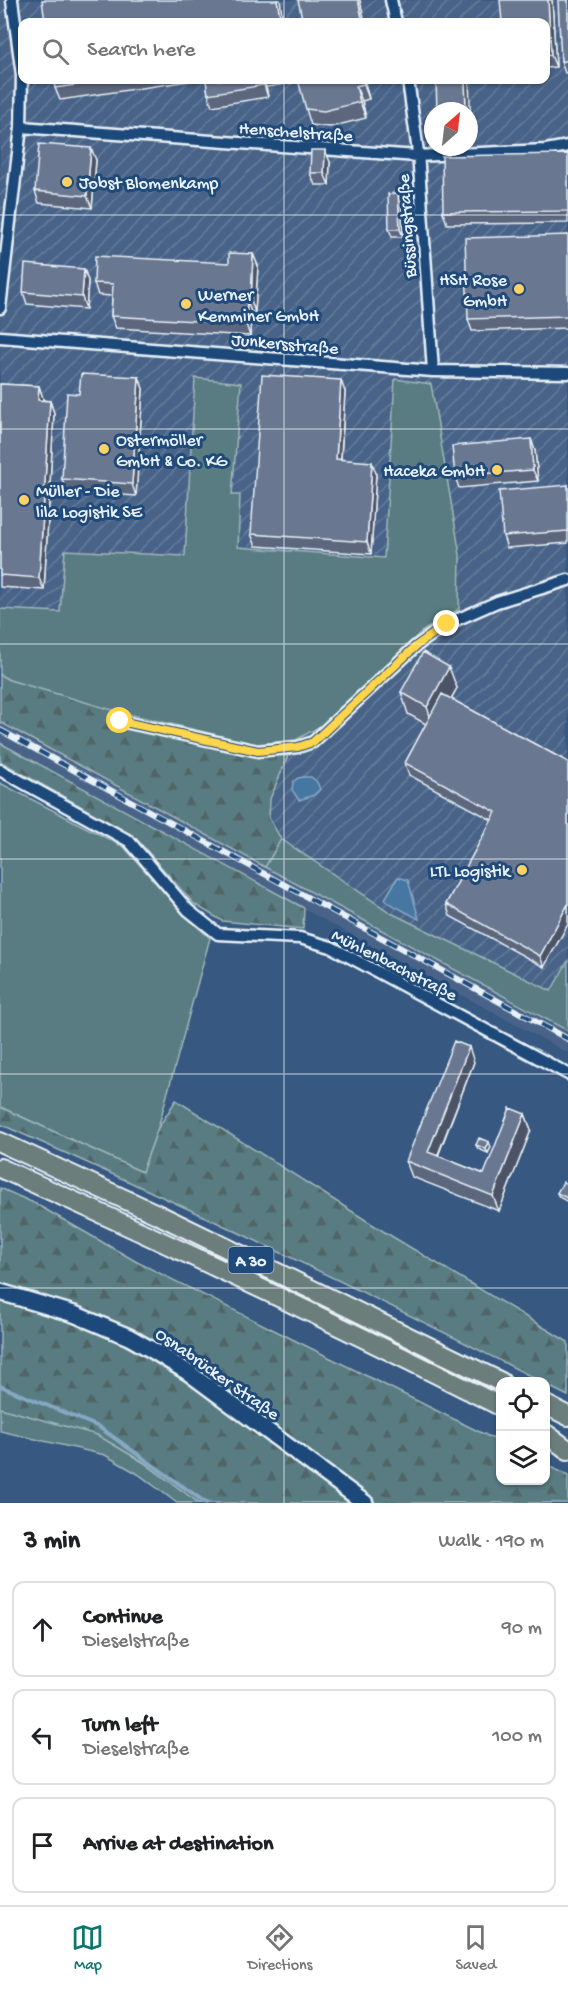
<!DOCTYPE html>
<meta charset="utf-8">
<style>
body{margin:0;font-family:"Gochi Hand",sans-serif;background:#f6f6f6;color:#202124}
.controls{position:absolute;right:18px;bottom:18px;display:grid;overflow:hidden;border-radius:12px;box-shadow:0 2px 4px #0004}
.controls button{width:54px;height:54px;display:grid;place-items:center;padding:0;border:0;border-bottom:2px solid #e0e0e0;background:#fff;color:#202124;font:30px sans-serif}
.compass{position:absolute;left:424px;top:102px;width:54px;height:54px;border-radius:50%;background:#fff;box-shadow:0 2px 4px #0004;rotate:28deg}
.stop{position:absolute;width:18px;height:18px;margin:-14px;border:4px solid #ffd54a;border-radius:50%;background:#fff}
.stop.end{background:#ffd54a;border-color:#fff;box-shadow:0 2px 6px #0008}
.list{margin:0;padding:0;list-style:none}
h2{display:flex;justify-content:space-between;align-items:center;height:78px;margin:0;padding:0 24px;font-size:26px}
h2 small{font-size:20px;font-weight:400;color:#757577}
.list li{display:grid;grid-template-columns:39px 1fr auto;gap:18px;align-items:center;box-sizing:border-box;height:96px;margin:0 12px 12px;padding:0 12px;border:2px solid #e0e0e0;border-radius:12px}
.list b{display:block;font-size:22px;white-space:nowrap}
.list p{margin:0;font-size:20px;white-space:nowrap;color:#757577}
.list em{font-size:20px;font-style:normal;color:#757577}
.icon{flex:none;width:33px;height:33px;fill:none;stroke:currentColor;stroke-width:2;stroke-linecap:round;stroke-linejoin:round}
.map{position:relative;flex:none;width:568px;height:1503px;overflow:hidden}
.search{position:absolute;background:#fff;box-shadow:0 2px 4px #0004;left:18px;right:18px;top:18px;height:66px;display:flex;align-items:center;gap:15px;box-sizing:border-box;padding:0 21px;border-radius:12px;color:#757577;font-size:22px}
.sheet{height:402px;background:#fff}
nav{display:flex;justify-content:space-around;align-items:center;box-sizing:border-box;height:84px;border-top:2px solid #e0e0e0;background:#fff;font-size:16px;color:#757577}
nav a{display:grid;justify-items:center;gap:3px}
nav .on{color:#0f766e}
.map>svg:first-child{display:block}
</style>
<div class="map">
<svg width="568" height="1503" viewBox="0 0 568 1503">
<defs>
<pattern id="industrial-furrows" width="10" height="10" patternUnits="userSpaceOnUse" patternTransform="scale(1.5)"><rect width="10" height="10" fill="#496488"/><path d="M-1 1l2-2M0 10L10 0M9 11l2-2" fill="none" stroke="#637b9a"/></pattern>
<pattern id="forest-firs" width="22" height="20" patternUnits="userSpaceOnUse" patternTransform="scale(1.5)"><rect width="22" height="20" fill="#597c81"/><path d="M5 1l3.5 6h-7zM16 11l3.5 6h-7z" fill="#506568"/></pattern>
</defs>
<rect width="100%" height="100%" fill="#365881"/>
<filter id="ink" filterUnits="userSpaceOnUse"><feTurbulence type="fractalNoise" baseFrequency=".0167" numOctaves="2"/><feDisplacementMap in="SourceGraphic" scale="12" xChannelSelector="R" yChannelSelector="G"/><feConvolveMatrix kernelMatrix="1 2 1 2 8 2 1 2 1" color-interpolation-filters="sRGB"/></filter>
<g filter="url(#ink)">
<path fill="#496488" d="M0,722l568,309v22l-568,-310z"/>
<path fill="url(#industrial-furrows)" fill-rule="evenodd" d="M0,0h568v961l-17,30 -160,-78 -110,-74 -12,-21 1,-19 25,-59 -39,4 -86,-19 -170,-50zM22,22h524v58h-524zM433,111h36v36h-36z"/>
<path fill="#597c81" stroke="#a0b6bc" stroke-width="1.5" d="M195,378l46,5 -9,112h8l-2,52 146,11 11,-179 36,5 29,171 -1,54 -38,23 -99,93 -26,15 -40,4 -166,-39 -81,-25 -9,-5v-66l60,3 5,-62 120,6z
M0,783l124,64 60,68 26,23 -52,190 -16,44 -142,-65z
M281,839l110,74 160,78 17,-30v70l-303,-164z
M0,1408l97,26 46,28 56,41h-22l-39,-29 -33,-19 -105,-24z"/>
<path fill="url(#forest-firs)" stroke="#a0b6bc" stroke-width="1.5" d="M0,675l9,5 107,31 3,14 138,29 31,2 -18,43 -1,19 12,21 -16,28 -265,-145z
M0,743l304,165 -1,21 -81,-8 -28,-17 -60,-68 -134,-75z
M176,1100l207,131 185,111v54l-22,-11v-3l-6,-1c-178,-91 -357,-177 -540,-257v-17l142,65 16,-44z
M0,1188l36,16 101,58 363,180v38h46v-16l22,12v27h-369l-56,-41 -46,-27 -97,-27z"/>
<path fill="#4577a2" stroke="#86a8c4" stroke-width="1.5" d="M304,777h7l6,5 3,7 -6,6 -15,5 -7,-10 1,-8 5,-4z
M398,877l10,3 11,39 -30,-16 -4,-4z"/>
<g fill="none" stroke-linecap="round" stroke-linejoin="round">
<path stroke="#86a8c4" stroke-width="4" d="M0,1386l99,41 107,76"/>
<defs>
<path id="minor" d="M391,0l5,22
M408,80l10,72 15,219
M21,127l396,29 129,-6 22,-4
M0,308l21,-181 1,-52 -10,-75
M0,337l433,34 135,2
M120,721l138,30 40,-4 15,-5 103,-96 31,-22 50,-22 71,-22
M0,770l129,71 59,69 30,24 82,4 31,9 237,127"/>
<path id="secondary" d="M0,1292l74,22 55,23 23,13 37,23 176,130"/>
<path id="motorway" d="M0,1142l159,73 342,167
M0,1168c169,75 335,155 500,238
M546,1405l22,11
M546,1434l22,16"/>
</defs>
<use href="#minor" stroke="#e8f1f8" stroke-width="15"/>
<use href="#secondary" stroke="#e8f1f8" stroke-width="20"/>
<use href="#motorway" stroke="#e8f1f8" stroke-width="22"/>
<use href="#minor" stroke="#1f4a7a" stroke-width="10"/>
<use href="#secondary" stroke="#1f4a7a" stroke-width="15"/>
<use href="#motorway" stroke="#6c7e7c" stroke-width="18"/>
<defs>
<path id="rail" d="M0,730l568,309"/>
</defs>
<use href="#rail" stroke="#e8f1f8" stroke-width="6"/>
<use href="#rail" stroke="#1f4a7a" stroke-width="4" stroke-dasharray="11" stroke-linecap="butt"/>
</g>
<path fill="#5c667d" stroke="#e8f1f8" stroke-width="1.5" d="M552,0l4,67 -10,1v-46z
M568,0v73h-3l-4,-12z
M54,80h142l-136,20 -5,-12z
M206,80h86v3l-26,4 2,10 -56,9 -4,-12z
M364,80l5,19 -7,2 4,17 -36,9 -19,-2 -5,-16z
M568,154v69l-121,1 -4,-12z
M96,160l-4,48 -53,-5 -4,-12z
M330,162l-1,23h-14l-5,-12z
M401,201l2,36h-11l-3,-8z
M568,235v93l-96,3 -4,-12z
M253,254l5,12 -3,46h-4l-1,24 -134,-8 -5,-12 1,-20 -14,-1 -4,-12 135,-20z
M84,269l4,12 -2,28 -59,-5 -4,-12z
M139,377l4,12 -7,107 -70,-5 -4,-12 17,-85z
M0,384l39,2 4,14 7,1 4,12 -10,177 -44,-3z
M345,392l-4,67 35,14 -5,81 -115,-8 -5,-12z
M531,439l4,12 3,30 -79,7 -4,-12z
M568,485v58l-61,5 -4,-12z
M457,688l-6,11 117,63v162l-24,43 -94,-51 -4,-12 46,-84 -83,-45 -4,-12 21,-39 -18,-10 -7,-22z
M474,1062l-36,94 46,18 41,-60 6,16 -32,81 -87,-34 -6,-16z
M476,1145l15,2 -3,6 -10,-4z
M568,1184v18l-9,-5 -2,-4z"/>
<path fill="#4b5366" stroke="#e8f1f8" stroke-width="1.5" d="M277,0h3l3,22h-2z
M358,0h2l5,22h-2z
M548,0h4l4,67 -5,-12z
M263,80h1l2,7 2,10 -4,-12z
M363,80h1l5,19 -5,-15z
M465,80h4l2,49 -2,-5v-13h-3z
M356,86l6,15 4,17 -6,-16z
M91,148l5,12 -4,48 -5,-12z
M325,150l5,12 -1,23 -5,-12z
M398,193l3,8 2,36 -3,-8z
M253,254l5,12 -3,46 -4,-12z
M84,269l4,12 -2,28 -4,-12z
M247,300l4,12 -1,24 -4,-12z
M139,377l4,12 -7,107 -4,-12z
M341,380l4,12 -5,79 -4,-12z
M39,386l4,12v14l-5,-12z
M50,401l4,12 -10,177 -5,-12z
M531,439l4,12 3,30 -5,-11z
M372,462l4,11 -5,81 -4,-12z
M449,667l8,21 -23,40 -7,-21z
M568,904v20l-24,43 -4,-11z
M469,1047l5,15 -41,105 -5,-15z
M525,1114l6,16 -32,81 -6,-15z
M489,1142l2,5 -3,6 -2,-4z"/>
<path fill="#6b7791" stroke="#e8f1f8" stroke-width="1.5" d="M42,0h235l4,22h-236z
M298,0h60l5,22h-60z
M500,0h48l3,55 -5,1v-34h-44z
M558,0h10v61h-7z
M54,80h57l-56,8z
M206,80h57l1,5 -56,9z
M298,80h65l1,4 -8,2 4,16 -36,9 -18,-2z
M436,80h29l1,31h-29z
M39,144l52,4 -4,48 -52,-5z
M311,150h14l-1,23h-14z
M568,154v57l-125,1 -1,-56z
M398,193l2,36h-11l-1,-35z
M568,235v81l-100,3 -3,-81z
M229,253l24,1 -2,46h-4l-1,24 -135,-8 2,-32 -19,-1 1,-27 134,7z
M25,264l59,5 -2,28 -59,-5z
M81,374l58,3 -7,107 -70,-5 5,-86 12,1z
M262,375l79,5 -5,79 36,3 -5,80 -116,-8z
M0,384l39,2 -1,14 12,1 -11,177 -39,-3z
M531,439l2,31 -78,6 -3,-30z
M568,485v46l-65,5 -4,-45z
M423,652l26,15 -22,40 -26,-15z
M442,694l126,68v142l-28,52 -94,-52 50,-92 -91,-49z
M454,1041l15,6 -41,105 56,22 26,-66 15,6 -32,82 -87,-35z
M479,1138l10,4 -3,7 -10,-4z
M563,1182l5,2v12l-1,2 -10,-5z"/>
</g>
<g fill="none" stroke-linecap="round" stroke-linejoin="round" filter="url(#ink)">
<path stroke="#ffd54a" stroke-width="8" d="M120,721l138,30 40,-4 15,-5 103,-96 31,-22"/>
</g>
<path fill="none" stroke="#e8f1f8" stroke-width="1.5" stroke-opacity="0.55" d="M284,0v22M284,80v1423M0,215h568M0,429h568M0,644h568M0,859h568M0,1074h568M0,1288h568"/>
<g fill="#ffd166" stroke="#1f4a7a" stroke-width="2">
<circle cx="67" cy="182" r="6"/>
<circle cx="519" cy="289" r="6"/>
<circle cx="186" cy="304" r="6"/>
<circle cx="104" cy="449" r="6"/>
<circle cx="497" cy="470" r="6"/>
<circle cx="24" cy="500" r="6"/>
<circle cx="522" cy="870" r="6"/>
</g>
<g text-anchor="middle" stroke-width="6" stroke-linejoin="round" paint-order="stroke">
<rect fill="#1f4a7a" stroke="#acbfd2" stroke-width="1.5" x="228.5" y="1247" width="45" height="26" rx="4.5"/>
<g font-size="16" font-weight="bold" fill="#e8f1f8">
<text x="251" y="1266">A 30</text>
</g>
<g font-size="18" fill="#e8f1f8" stroke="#1f4a7a">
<text transform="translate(296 131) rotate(4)" y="6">Henschelstraße</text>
<text transform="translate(406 226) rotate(-94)" y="6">Büssingstraße</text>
<text transform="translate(285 343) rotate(5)" y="6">Junkersstraße</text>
<text transform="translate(395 964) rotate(27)" y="6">Mühlenbachstraße</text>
<text transform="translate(218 1373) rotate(35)" y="6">Osnabrücker Straße</text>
</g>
<g font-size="18" fill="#e8f1f8" stroke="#1f4a7a" text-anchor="start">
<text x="79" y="188">Jobst Blomenkamp</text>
<text x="507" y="285" text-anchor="end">HSH Rose<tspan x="507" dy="21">GmbH</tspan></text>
<text x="198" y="300">Werner<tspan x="198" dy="21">Kemminer GmbH</tspan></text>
<text x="116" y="445">Ostermöller<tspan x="116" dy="21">GmbH &amp; Co. KG</tspan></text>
<text x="485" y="476" text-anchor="end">Haceka GmbH</text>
<text x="36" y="496">Müller - Die<tspan x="36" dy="21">lila Logistik SE</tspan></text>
<text x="510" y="876" text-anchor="end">LTL Logistik</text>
</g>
</g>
</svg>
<div class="controls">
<button><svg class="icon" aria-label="locate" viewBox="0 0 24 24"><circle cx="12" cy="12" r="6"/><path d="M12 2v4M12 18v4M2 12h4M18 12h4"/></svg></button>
<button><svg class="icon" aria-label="layers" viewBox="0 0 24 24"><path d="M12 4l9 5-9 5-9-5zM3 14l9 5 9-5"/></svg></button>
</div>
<svg class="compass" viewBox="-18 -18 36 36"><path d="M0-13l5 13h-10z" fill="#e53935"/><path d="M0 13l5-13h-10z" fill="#757577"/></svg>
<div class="stop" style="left:120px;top:721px"></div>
<div class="stop end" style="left:447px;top:624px"></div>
<div class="search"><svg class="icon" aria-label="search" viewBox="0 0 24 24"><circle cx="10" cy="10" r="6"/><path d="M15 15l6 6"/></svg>Search here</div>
</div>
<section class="sheet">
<h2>3 min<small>Walk · 190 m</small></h2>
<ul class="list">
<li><svg class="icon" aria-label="ahead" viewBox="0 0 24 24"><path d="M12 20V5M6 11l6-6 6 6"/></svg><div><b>Continue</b><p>Dieselstraße</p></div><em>90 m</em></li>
<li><svg class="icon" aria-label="left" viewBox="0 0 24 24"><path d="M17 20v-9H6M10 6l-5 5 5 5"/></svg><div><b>Turn left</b><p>Dieselstraße</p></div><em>100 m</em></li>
<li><svg class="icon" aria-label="arrive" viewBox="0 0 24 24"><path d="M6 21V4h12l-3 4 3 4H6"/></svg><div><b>Arrive at destination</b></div></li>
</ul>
</section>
<nav>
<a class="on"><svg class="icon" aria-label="map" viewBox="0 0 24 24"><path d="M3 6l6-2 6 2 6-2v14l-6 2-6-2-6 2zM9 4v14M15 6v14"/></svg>Map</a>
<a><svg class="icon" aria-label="directions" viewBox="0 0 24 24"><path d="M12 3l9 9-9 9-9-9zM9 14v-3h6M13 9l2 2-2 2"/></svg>Directions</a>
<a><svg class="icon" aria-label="saved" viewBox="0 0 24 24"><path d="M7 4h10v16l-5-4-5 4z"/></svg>Saved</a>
</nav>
